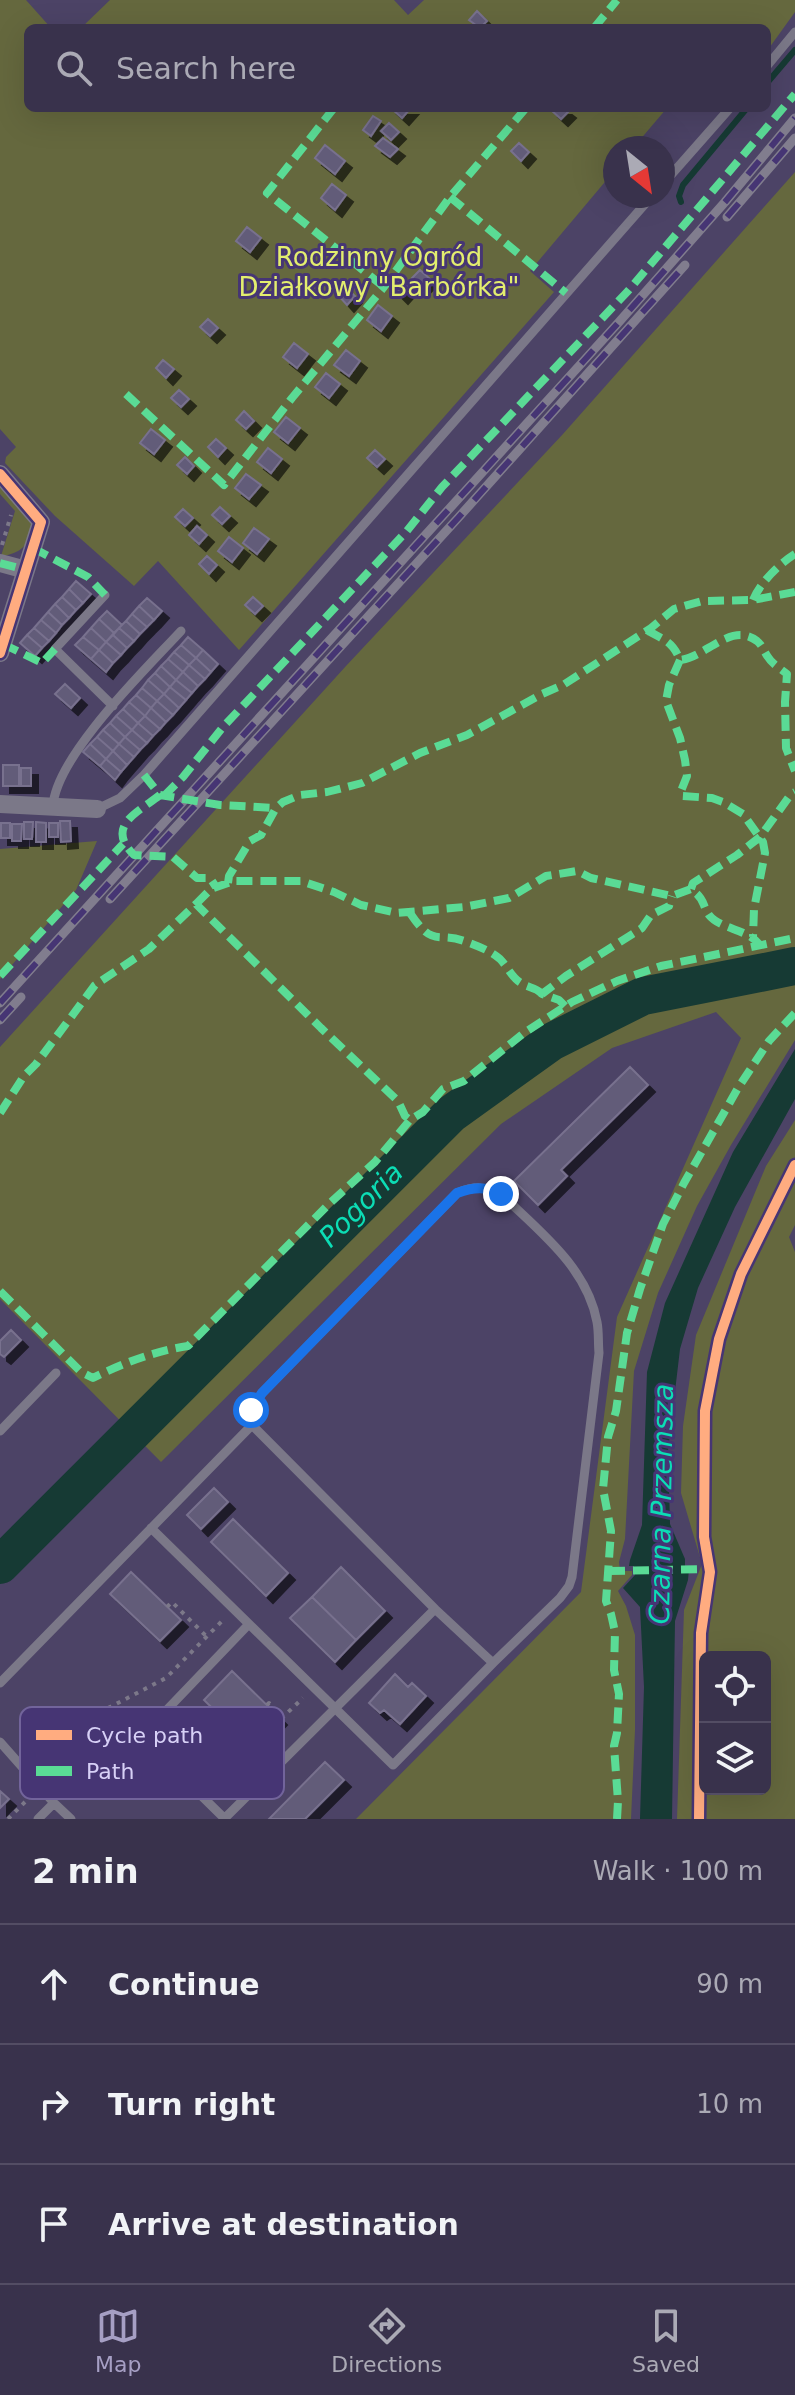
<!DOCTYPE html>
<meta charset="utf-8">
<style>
body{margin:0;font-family:"DejaVu Sans",sans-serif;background:#403a53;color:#f1f3f6}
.controls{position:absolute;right:24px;bottom:24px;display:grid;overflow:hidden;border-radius:12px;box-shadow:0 8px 32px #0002}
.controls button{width:72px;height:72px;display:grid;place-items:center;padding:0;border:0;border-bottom:2px solid #534d64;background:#39324c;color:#f1f3f6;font:40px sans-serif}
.compass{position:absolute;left:603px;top:136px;width:72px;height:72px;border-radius:50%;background:#39324c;box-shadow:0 8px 32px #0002;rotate:150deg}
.stop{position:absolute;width:24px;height:24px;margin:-18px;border:6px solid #1a73e8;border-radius:50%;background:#fff}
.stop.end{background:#1a73e8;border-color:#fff;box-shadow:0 2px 8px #0008}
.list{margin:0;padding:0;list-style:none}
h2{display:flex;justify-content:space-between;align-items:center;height:104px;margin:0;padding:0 32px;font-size:34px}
h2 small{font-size:26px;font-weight:400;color:#abaab5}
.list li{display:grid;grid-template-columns:52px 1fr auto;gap:24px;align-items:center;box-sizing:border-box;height:120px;padding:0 32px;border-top:2px solid #534d64}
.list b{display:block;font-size:30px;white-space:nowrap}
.list em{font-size:26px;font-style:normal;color:#abaab5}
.icon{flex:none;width:44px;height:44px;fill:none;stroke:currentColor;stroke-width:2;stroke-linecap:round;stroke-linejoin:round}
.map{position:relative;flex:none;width:795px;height:1819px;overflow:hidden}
.search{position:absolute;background:#39324c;box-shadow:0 8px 32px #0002;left:24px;right:24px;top:24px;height:88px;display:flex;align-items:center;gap:20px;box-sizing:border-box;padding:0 28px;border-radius:12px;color:#abaab5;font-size:30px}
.sheet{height:464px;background:#39324c}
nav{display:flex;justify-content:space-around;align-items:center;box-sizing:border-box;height:112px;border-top:2px solid #534d64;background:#39324c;font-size:22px;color:#abaab5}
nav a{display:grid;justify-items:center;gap:4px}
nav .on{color:#a69fc4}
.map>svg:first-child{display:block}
</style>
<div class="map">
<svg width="795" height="1819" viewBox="0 0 795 1819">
<defs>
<filter id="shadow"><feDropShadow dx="7" dy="7" stdDeviation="0" flood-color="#0009"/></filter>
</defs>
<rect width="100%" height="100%" fill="#4c4366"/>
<path fill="#65683e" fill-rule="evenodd" d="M0,0h26l25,28h-23v80h639l-34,40h-18v22l-85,101 24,21 -315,358 -81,-89 -24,25 -79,-70 -50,-53 1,-6 10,-10 -16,-18z
M110,0h284l14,15 16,-15h371v12l-28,39v-23h-686z
M795,172v868l-64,105 -34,61 -39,87 -24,78 -9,168 -6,23 1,9h12v4l-14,16 8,15 9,29v95l-4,89h-275l225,-227 36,-275 124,-279 -25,-26 -104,36 -111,76 -340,338 -161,-163v-252l346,-381 217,-232z
M0,485l31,36c2,21 -9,33 -30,35l14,-45 -15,-17z
M97,841l-21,49 -76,89v-130z
M795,1120v105l-6,12 6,15v567h-118l7,-209 18,-46 -21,-71 2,-67 13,-91 70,-169zM705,1657h60v132h-60z"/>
<path fill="#163a34" d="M795,1049v50l-60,108 -37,81 -18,61 -12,102 2,73 15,35v10h4l-1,11 -13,41 -3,198h-32l4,-132 -4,-80 -17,-19 12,-13 -1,-9h-5l1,-6 12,-35 5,-153 18,-69 68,-151z"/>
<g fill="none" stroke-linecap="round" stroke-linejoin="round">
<path stroke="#163a34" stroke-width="6" d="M767,83l28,-33
M681,202l-2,-6 4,-11 64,-77"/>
<path stroke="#163a34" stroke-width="38" id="s1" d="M0,1565l451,-451 100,-72 92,-46 152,-30"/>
</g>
<path fill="#625b79" stroke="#78718e" stroke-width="2" filter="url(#shadow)" d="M477,11l10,10 -7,7 -11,-8z
M391,108h20l-9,10z
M553,108h12l4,3 -8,8 -10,-9z
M373,116l8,5 -10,15 -8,-6z
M389,123l10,9 -8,8 -10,-9z
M383,138l15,11 -8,8 -15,-11z
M519,143l10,9 -8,9 -10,-10z
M325,145l20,16 -10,13 -20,-16z
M332,184l14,11 -11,15 -14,-12z
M247,227l14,11 -11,14 -14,-11z
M420,270l10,9 -8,8 -10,-9z
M399,279l10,9 -8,9 -10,-10z
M345,287l10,9 -8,9 -9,-10z
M378,305l14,11 -11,15 -14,-11z
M208,319l10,9 -8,8 -10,-9z
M294,343l14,11 -11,14 -14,-11z
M346,350l14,11 -11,15 -15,-11z
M163,360l11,9 -8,9 -10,-10z
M326,373l14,11 -11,14 -14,-11z
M179,390l10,9 -8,8 -10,-9z
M244,411l10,10 -8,8 -10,-9z
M286,417l14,11 -12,15 -14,-11z
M151,429l14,11 -11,14 -14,-11z
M216,439l10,9 -8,9 -10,-10z
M268,448l14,11 -11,14 -14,-11z
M375,450l10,9 -8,8 -10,-9z
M185,457l9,9 -7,8 -10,-9z
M246,474l15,11 -12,14 -14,-11z
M220,507l10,9 -8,8 -10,-9z
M183,509l10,9 -8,8 -10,-9z
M197,526l10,9 -8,9 -10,-9z
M254,528l15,11 -12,15 -14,-11z
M229,537l14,11 -11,14 -14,-11z
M207,556l10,9 -8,9 -10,-10z
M76,581l15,13 -8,9 -14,-14z
M69,589l14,14 -7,7 -14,-13z
M62,597l14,13 -7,8 -14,-14z
M253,597l10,9 -8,8 -10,-9z
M147,598l15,13 -8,9 -15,-14z
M55,604l14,14 -7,7 -14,-13z
M139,606l15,14 -7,7 -15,-13z
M107,611l15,14 -8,8 -15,-14z
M48,612l14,13 -6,8 -15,-13z
M132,614l15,13 -7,7 -14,-13z
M99,619l15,14 -8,9 -15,-14z
M41,620l15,13 -7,8 -15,-13z
M126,621l14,13 -6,7 -15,-13z
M34,628l15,13 -7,7 -15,-13z
M91,628l15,14 -7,8 -16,-13z
M119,628l15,13 -7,7 -14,-13z
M27,635l15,13 -7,8 -15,-13z
M113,635l14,13 -6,7 -15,-13z
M83,637l16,13 -8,9 -16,-14z
M188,637l15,13 -7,8 -15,-13z
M106,642l15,13 -8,8 -14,-13z
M181,645l15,13 -7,7 -15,-13z
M99,650l14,13 -7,9 -15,-13z
M203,650l15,14 -7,8 -15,-14z
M174,652l15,13 -6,7 -15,-13z
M196,658l15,14 -6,7 -16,-14z
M168,659l15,13 -7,8 -15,-14z
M189,665l16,14 -7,7 -15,-14z
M161,666l15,14 -6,7 -15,-14z
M183,672l15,14 -6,7 -16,-13z
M155,673l15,14 -6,7 -16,-14z
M148,680l16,14 -7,7 -15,-13z
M176,680l16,13 -6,7 -16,-13z
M65,684l15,14 -9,10 -16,-14z
M170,687l16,13 -7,8 -15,-14z
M142,688l15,13 -6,7 -15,-13z
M164,694l15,14 -6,7 -16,-14z
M136,695l15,13 -6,8 -16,-14z
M157,701l16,14 -7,7 -15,-14z
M129,702l16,14 -7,7 -15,-14z
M151,708l15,14 -6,7 -15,-13z
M123,709l15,14 -6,7 -16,-14z
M116,716l16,14 -7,7 -15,-14z
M145,716l15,13 -7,7 -15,-13z
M110,723l15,14 -6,7 -16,-14z
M138,723l15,13 -6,7 -15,-13z
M103,730l16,14 -6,7 -16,-14z
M132,730l15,13 -7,7 -15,-13z
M97,737l16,14 -7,8 -16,-15z
M125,737l15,13 -6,7 -15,-13z
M90,744l16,15 -6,7 -17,-14z
M119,744l15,13 -7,8 -14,-14z
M113,751l14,14 -6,7 -15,-13z
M106,759l15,13 -6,8 -15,-14z
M3,765h16v21h-16z
M21,768h10v18h-10z
M60,821h10l1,20 -10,1z
M24,822h9l-1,17h-8z
M36,822l10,1v19h-10z
M1,823h9v15h-9z
M49,823h9v14h-9z
M12,824h10l-1,17h-9z
M630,1067l18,18 -87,85 6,6 -29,29 -24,-24z
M11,1330l10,10 -17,17 -4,-3v-13z
M214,1488l14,14 -27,27 -14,-14z
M233,1519l55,54 -22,23 -55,-54z
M341,1567l44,44 -29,29 -44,-43z
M131,1572l50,48 -21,21 -50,-47z
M312,1597l44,43 -21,22 -45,-44z
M232,1671l48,47 -28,29 -48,-47z
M395,1674l13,13 4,-4 14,13 -26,28 -16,-14 -4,3 -11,-10z
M325,1762l19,18 -39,39h-36z
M0,1791l9,8 -9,9z"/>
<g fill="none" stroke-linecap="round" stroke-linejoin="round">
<path stroke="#7c7889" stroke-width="4" stroke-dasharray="4 6" stroke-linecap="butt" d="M2,545l9,-30
M167,1607l5,-5 34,34
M267,1705l2,-2 14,14 20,-19
M42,1768l47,-50 77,-40 59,-60
M8,1819l21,-21"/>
<path stroke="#7b7888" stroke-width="9" d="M767,66l28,-34
M663,184l67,-76
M105,595l-50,54 58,57
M53,806c3,-50 93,-137 128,-175
M97,809l23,-11 24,-23 508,-579
M252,1425l-1,-15 11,-17 195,-200c17,-7 28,-7 44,1 38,37 86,73 96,128 2,10 1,21 2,31l-27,224 -3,9 -9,12 -67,65 -58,-54
M0,1431l56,-58
M151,1528l242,237 100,-102
M0,1683l252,-258 183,184 -211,210
M0,1742l54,61 17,16
M224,1818l-62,-61 -7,-19 4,-20 90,-94
M38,1819l16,-16"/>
<path stroke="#7b7888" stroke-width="18" d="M0,474l41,48 -41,131
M0,563l26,7
M0,804l97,5"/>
<defs>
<path id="rail" d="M727,217l68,-79
M110,899l348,-381 227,-253
M0,1003l619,-681 106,-120 70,-84
M0,1020l21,-23"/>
</defs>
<use href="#rail" stroke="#817d8e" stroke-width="9"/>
<use href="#rail" stroke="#463574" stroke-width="6" stroke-dasharray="18" stroke-linecap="butt"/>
<path stroke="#5adb95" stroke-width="8" stroke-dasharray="16 8" stroke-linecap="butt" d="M594,28l23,-28
M334,108l-67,85 117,94
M450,197l116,96
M126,394l98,91 68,-87 92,-111 66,-90 76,-89
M33,548l55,29 17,18
M0,563l26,7
M753,600c7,-17 26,-36 42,-46
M647,630c16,10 25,10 33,30 25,-2 51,-39 77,-19 6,5 7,11 11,16 4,7 13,12 19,17l-2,28 1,46 9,23
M3,644l39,19 13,-14
M680,660l-11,25 -3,16 14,37 5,22 2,16 -6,15 1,5 30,2 11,4 20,12 20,28 2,11 -11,56 -1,28
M144,775l16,20 60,10 56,3
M160,795c-23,18 -55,31 -26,60l39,2 24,21h13l6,9
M164,796l19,-19 40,-50 183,-195 36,-45 186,-196 167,-197
M228,883l1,-7 21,-35 11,-6 15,-27 7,-6 17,-7 27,-3 35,-9 58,-30 47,-18 75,-41 21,-9 88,-57 23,-19 28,-8 51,-1 42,-8
M691,889l2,-6 44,-28 23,-18 31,-43 4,-2
M196,904l15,-15 23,-8h67l33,11 27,13 36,8 67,-6 45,-9 37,-22 31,-5 14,7 81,18 19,-7c15,11 10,14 18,26 11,14 38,14 50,29
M410,913c25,37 26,17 57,29 11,4 24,9 33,17 7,7 12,19 21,24 7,5 15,4 21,11
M0,976l123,-132
M565,1006l-6,-6 -17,-6 24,-18 76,-48 9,-13 18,-9 3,-10
M0,1113l24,-37 12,-12 59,-79 54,-36 47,-45 125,124 77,73 7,15 5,4
M0,1291l81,81 12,6c30,-15 62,-27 95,-32l142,-143 45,-41 35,-42 13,-8 20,-23 21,-8 60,-48 48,-31 45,-21 44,-15 134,-28
M609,1571l101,-2
M617,1819l1,-18 -4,-55 3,-13 2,-39 -5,-24 1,-38 -4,-18 -5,-13 5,-70 -8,-42 5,-52 8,-26 11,-78 13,-44 23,-65 21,-41 54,-95 31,-47 26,-28"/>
<defs>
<path id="cycleway" d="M0,474l41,48 -41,131
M699,1819l2,-186 9,-61 -6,-35 1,-126 14,-72 22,-65 54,-109"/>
</defs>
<use href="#cycleway" stroke="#463574" stroke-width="15"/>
<use href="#cycleway" stroke="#ffac80" stroke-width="10"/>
</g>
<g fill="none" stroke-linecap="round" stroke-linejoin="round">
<path stroke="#1a73e8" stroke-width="10" d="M251,1410l11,-17 195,-200c17,-6 28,-7 44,1"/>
</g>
<g text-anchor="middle" stroke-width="6" stroke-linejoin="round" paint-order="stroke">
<g font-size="26" fill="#e3ee6e" stroke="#463574">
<text x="379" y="266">Rodzinny Ogród<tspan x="379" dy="30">Działkowy "Barbórka"</tspan></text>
</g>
<g font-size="28" font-style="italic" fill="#0cddb5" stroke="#463574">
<text dy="10" stroke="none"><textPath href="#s1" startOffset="510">Pogoria</textPath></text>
<text transform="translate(661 1504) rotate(-89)" y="10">Czarna Przemsza</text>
</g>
</g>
<rect x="20" y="1707" width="264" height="92" rx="12" fill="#463574" stroke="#72649b" stroke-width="2"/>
<rect x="36" y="1730" width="36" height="10" fill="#ffac80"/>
<rect x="36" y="1766" width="36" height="10" fill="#5adb95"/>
<g font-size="22" fill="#d7d0f6">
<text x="86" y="1743">Cycle path</text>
<text x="86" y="1779">Path</text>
</g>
</svg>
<div class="controls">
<button><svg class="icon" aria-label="locate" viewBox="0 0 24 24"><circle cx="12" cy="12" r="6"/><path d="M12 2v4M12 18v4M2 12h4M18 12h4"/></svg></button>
<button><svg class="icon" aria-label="layers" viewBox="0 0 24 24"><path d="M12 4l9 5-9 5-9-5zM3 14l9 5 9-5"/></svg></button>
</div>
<svg class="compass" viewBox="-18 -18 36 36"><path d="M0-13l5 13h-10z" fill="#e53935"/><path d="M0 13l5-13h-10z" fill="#abaab5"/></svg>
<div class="stop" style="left:251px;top:1410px"></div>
<div class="stop end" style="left:501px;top:1194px"></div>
<div class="search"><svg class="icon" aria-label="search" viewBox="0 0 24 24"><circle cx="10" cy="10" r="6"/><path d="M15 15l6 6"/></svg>Search here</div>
</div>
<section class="sheet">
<h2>2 min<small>Walk · 100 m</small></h2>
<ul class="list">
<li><svg class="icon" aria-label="ahead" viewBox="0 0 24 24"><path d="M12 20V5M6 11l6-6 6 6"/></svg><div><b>Continue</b></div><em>90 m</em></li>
<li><svg class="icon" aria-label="right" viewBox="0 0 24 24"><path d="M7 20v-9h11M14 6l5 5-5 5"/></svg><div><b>Turn right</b></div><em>10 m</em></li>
<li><svg class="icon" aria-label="arrive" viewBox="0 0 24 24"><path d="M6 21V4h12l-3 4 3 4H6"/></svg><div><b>Arrive at destination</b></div></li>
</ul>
</section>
<nav>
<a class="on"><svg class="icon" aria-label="map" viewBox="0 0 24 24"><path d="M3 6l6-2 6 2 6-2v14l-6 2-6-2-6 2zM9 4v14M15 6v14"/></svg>Map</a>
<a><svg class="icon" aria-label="directions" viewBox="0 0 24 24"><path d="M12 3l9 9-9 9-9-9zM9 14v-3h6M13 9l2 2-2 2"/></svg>Directions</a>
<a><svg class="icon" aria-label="saved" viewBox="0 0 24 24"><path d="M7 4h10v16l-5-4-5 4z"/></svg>Saved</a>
</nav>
